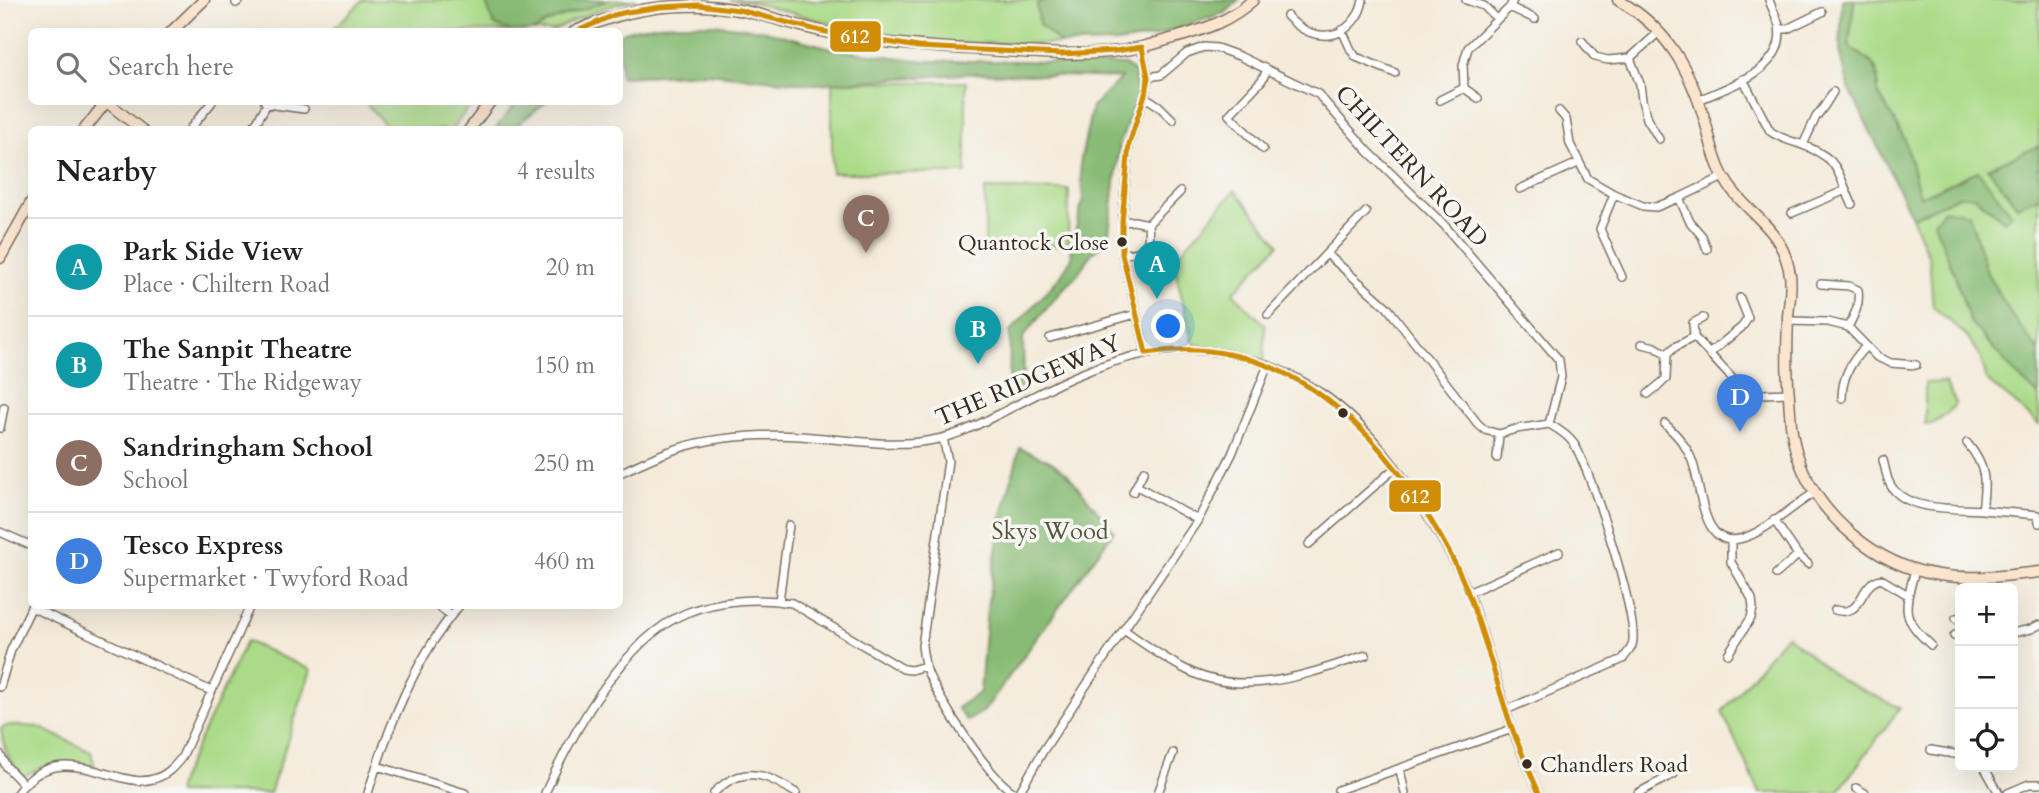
<!DOCTYPE html>
<meta charset="utf-8">
<style>
body{margin:0;font-family:Cardo,serif;background:#f2f2f2;color:#202124}
.controls{position:absolute;right:21px;bottom:21px;display:grid;overflow:hidden;border-radius:10px;box-shadow:0 7px 28px #0002}
.controls button{width:63px;height:63px;display:grid;place-items:center;padding:0;border:0;border-bottom:2px solid #e0e0e0;background:#fff;color:#202124;font:35px sans-serif}
.you{position:absolute;left:1169px;top:327px;width:24px;height:24px;margin:-18px;border:5px solid #fff;border-radius:50%;background:#1a73e8;box-shadow:0 0 0 10px #1a73e833}
.badge{display:grid;place-items:center;width:46px;height:46px;border-radius:50%;background:#d93025;color:#fff;font-size:23px;font-weight:700}
.pin{position:absolute;translate:-50% -58px;filter:drop-shadow(0 2px 4px #0008)}
.pin::after{content:'';position:absolute;top:37px;width:24px;height:21px;background:inherit;clip-path:polygon(0 0,100% 0,50% 100%)}
.list{margin:0;padding:0;list-style:none}
h2{display:flex;justify-content:space-between;align-items:center;height:91px;margin:0;padding:0 28px;font-size:30px}
h2 small{font-size:23px;font-weight:400;color:#757577}
.list li{display:grid;grid-template-columns:46px 1fr auto;gap:21px;align-items:center;box-sizing:border-box;height:98px;padding:0 28px;border-top:2px solid #e0e0e0}
.list b{display:block;font-size:26px;white-space:nowrap}
.list p{margin:0;font-size:23px;white-space:nowrap;color:#757577}
.list em{font-size:23px;font-style:normal;color:#757577}
.icon{flex:none;width:38px;height:38px;fill:none;stroke:currentColor;stroke-width:2;stroke-linecap:round;stroke-linejoin:round}
.map{position:relative;flex:none;width:2039px;height:793px;overflow:hidden}
.search{position:absolute;background:#fff;box-shadow:0 7px 28px #0002;left:28px;top:28px;width:595px;height:77px;display:flex;align-items:center;gap:18px;box-sizing:border-box;padding:0 24px;border-radius:10px;color:#757577;font-size:26px}
.panel{position:absolute;background:#fff;box-shadow:0 7px 28px #0002;left:28px;top:126px;width:595px;height:483px;border-radius:10px}
.map>svg:first-child{display:block}
</style>
<div class="map">
<svg width="2039" height="793" viewBox="0 0 2039 793">
<rect width="100%" height="100%" fill="#f6f6f2"/>
<filter id="ink" filterUnits="userSpaceOnUse"><feTurbulence type="fractalNoise" baseFrequency=".0143" numOctaves="2"/><feDisplacementMap in="SourceGraphic" scale="14" xChannelSelector="R" yChannelSelector="G"/><feConvolveMatrix kernelMatrix="1 2 1 2 8 2 1 2 1" color-interpolation-filters="sRGB"/></filter>
<filter id="wash" filterUnits="userSpaceOnUse"><feTurbulence type="fractalNoise" baseFrequency=".00686" numOctaves="4" result="noise"/><feDisplacementMap in="SourceGraphic" scale="28" xChannelSelector="R" yChannelSelector="G"/><feGaussianBlur stdDeviation="1.57" result="paint"/><feColorMatrix in="noise" values="0 0 0 0 0 0 0 0 0 0 0 0 0 0 0 0 0 1.4 0 .05"/><feComposite in="paint" operator="in"/></filter>
<g filter="url(#wash)">
<rect width="100%" height="100%" fill="#f4ebda"/>
<path fill="#abdb88" stroke="#738253" stroke-width="2" d="M363,0h275c-31,4 -58,17 -85,31l-223,1z
M730,0h509l-13,12 -73,25 -38,6 -54,1 -112,-1 -91,-12 -110,-30z
M1854,0h185v146l-51,22 29,38 22,-9v154l-27,-35 -25,-43 -18,-59 -14,62 15,46 47,53 22,21v29l-22,-20 -31,-25c-3,-35 -28,-52 -53,-73l-4,-49 -17,-41 47,-21h15l30,25 -26,-50 -58,26 -15,-57 -28,-49c5,-27 -8,-31 -28,-44z
M832,82h134v91h-134z
M365,102h108l-22,28 -62,-1z
M985,189l84,1 -1,56 -83,-1z
M1235,190l44,54 -46,49 32,32 -1,36 -71,-17 -20,-83z
M1945,382l11,21c-6,9 -20,22 -31,22v-42z
M1786,635l55,45 59,28 -63,85h-77l-38,-81z
M246,641l65,29 -41,123h-93l3,-12z
M9,725l30,2 52,25 4,15c-30,-7 -45,-6 -72,10 -15,-18 -19,-25 -22,-49z"/>
<path fill="#88bb74" stroke="#627249" stroke-width="2" d="M485,0h124l-63,23 -11,8h-24l-17,-6z
M1043,0h196l-13,12 -73,25 -38,6 -54,1 -22,-20 -2,-20z
M1842,0h12l-5,47c20,13 33,17 28,44l28,49 15,57 58,-26 33,42 -6,8 -31,-25h-15l-47,21 -63,-129 -9,-37z
M712,24l50,6 77,20 86,11h93l107,4 11,8 -1,9 3,12 -18,49 -12,97 -16,13 -14,21 -17,17 -38,46 1,56 -15,5 1,-66 49,-54 13,-20 -1,-10 12,-48 -3,-36 12,-57 29,-29 -143,-5 -164,11 -107,-11 -87,4v-43c25,-12 64,-10 92,-10z
M517,102h29l-34,27h-17z
M2039,146v51l-22,9 -29,-38z
M1945,209l24,5 18,59 25,43 27,35v45l-22,-21 -47,-53 -15,-46 -21,-54z
M1020,448l30,13 17,12 47,58 -130,180 -17,10 -10,-13 23,-16 7,-84 15,-93z"/>
</g>
<g filter="url(#ink)">
<g fill="none" stroke-linecap="round" stroke-linejoin="round">
<defs>
<path id="street" d="M1466,0l18,6 13,13
M236,3l4,-3
M1510,7l25,12
M1287,16c20,22 51,29 70,0 3,-4 5,-11 6,-16
M1780,29h7l35,-17
M1342,30l9,20 5,7 39,16
M1582,41l13,16 13,3 22,-2 29,-26
M1142,47l6,30 -1,11 -18,56 -7,78v32l24,99
M1630,58l10,26 2,16 5,19 12,20
M1148,77l13,-2 26,-22 17,-6 13,1 22,8 79,38 50,57 76,74 115,135 2,17 -12,47
M1743,79l27,52c9,7 20,10 30,13 39,14 36,25 52,60
M1145,97l14,9 14,14
M1478,98l-14,-10 -1,-23 5,-17 42,-41 3,-7
M1440,100l24,-12
M1699,100c30,-14 88,-30 80,-74 -2,-9 -7,-17 -10,-26
M267,104l37,5
M1559,111l7,8 4,25 18,35 26,15 29,12 13,1 23,-9 44,-21
M189,130l23,-28
M252,130l15,-26 -2,-2
M1803,145l13,-28 9,-12 8,-13
M1263,149l-34,-34 33,-35 5,-10
M1520,189l58,-26
M1614,194l-14,35 22,48
M1679,198l11,24 12,14 5,13
M1792,213l54,-23
M1148,224l32,-32
M1122,254c26,-1 28,-6 26,-30l-14,-3 -12,1
M1327,254l60,53 91,117 7,6 14,4 17,-5 33,-5c9,5 19,11 25,20 16,24 67,179 58,201 -1,5 -7,10 -9,14l-117,51
M1821,284l28,2 9,4c2,15 -3,24 -10,37
M1268,315l98,-103
M1703,318l-10,5 1,14 46,50 22,7 26,-1
M1788,321l40,1 20,5 29,30 14,6 25,2
M1050,338l86,-24
M1642,344l13,3 12,7
M1710,353l32,-26 6,-9 -8,-20
M1648,394l18,-15 1,-25 8,-7 19,-10
M1842,398c0,-21 9,-36 23,-51
M1665,424c12,11 20,20 26,34 11,24 8,94 52,80 24,-7 50,-33 73,-46
M0,428l4,-21
M943,438l5,23 -26,185c1,7 2,15 4,22 9,27 65,113 89,125
M1967,443c20,24 19,38 15,67l56,5 1,8
M1497,458l2,-24
M1883,460c2,7 3,15 6,22 13,30 66,26 93,28
M620,473c25,-12 51,-24 78,-30 30,-7 72,-9 102,-7 45,3 94,13 138,3 24,-5 45,-17 67,-28 45,-24 93,-49 144,-58 72,-13 147,14 200,62 34,31 61,70 84,110 13,22 27,45 36,69 16,43 28,88 42,132 8,23 19,45 28,67
M1137,486l61,34
M1133,492l11,-21
M1774,520l24,35 -22,19
M0,532l32,14
M1309,544l87,-77
M1798,555l10,9
M1915,570c-10,38 -16,47 16,75
M1468,593l91,-41
M779,601l10,-76
M438,606l13,9
M31,607l180,84
M1835,610c30,8 22,-26 46,-31l27,16
M1956,618l4,4
M1124,630c19,13 38,27 59,38 58,32 125,6 183,-13
M2013,633l18,-4 8,-4
M1954,636l6,-4
M1728,654l23,-36 2,-10 -1,-9 -21,-37v-22
M0,687l11,-37 21,-44
M1931,750l29,5
M0,754l6,12 18,19
M377,766l88,27
M1984,767l15,26
M1400,770l5,23
M1856,788l9,5
M1338,790l174,-61
M17,793c29,-38 59,-28 98,-17 13,3 24,7 38,3 13,-3 21,-12 29,-22l68,-151
M368,793c20,-65 47,-135 91,-187
M545,793c27,-59 78,-154 141,-180 32,-13 72,-16 106,-10l111,66 8,1 14,-4
M714,793c4,-5 8,-7 13,-11 25,-16 47,-3 69,11
M1019,793l24,-42 52,-79 103,-152 34,-66 36,-89
M1158,793l15,-40
M1638,793l36,-19
M2008,793l21,-9h10"/>
<path id="secondary" d="M1618,0c48,27 72,69 87,121 5,17 9,39 18,55 21,39 59,47 67,99 2,13 -1,28 -2,42 -1,26 -2,53 1,79 1,19 2,39 8,58 19,61 79,112 142,121 33,5 67,1 100,-3
M171,32l33,-32
M574,32c52,-24 109,-32 165,-22 28,5 55,15 82,21 55,13 112,17 168,19 51,3 104,8 153,-3 12,-3 24,-7 36,-10 28,-8 53,-17 75,-37
M107,102l35,28
M84,130l22,-28
M469,130l21,-28
M0,258l32,-57"/>
</defs>
<use href="#street" stroke="#7c6e60" stroke-width="10"/>
<use href="#secondary" stroke="#7c6e60" stroke-width="13"/>
<use href="#street" stroke="#fff" stroke-width="7"/>
<use href="#secondary" stroke="#fbe5cf" stroke-width="10"/>
<defs>
<path id="bus-1" d="M575,32l39,-17 13,-3 34,-5 38,-2 40,5 82,21 97,16 143,7 54,-3 27,-4
M1142,47l6,30 -1,11 -18,56 -7,78v32l24,99
M1146,353c124,-20 215,57 278,156 15,24 29,48 40,74 18,43 29,88 43,131 9,27 21,53 32,79"/>
</defs>
<use href="#bus-1" stroke="#f6f6f2" stroke-width="10"/>
<use href="#bus-1" stroke="#d18d06" stroke-width="5"/>
</g>
</g>
<g fill="#3b2a1e" stroke="#f6f6f2" stroke-width="2.5">
<circle cx="1122" cy="242" r="6"/>
<circle cx="1343" cy="413" r="6"/>
<circle cx="1527" cy="764" r="6"/>
</g>
<g text-anchor="middle" stroke-width="7" stroke-linejoin="round" paint-order="stroke">
<g font-size="22" fill="#3b2a1e" stroke="#f6f6f2" text-anchor="end">
<text x="1109" y="250">Quantock Close</text>
<text x="1540" y="772" text-anchor="start">Chandlers Road</text>
</g>
<g font-size="24" fill="#3b2a1e" stroke="#f6f6f2">
<text transform="translate(1412 166) rotate(47)" y="8">CHILTERN ROAD</text>
<text transform="translate(1028 380) rotate(-23)" y="8">THE RIDGEWAY</text>
</g>
<g font-size="24" fill="#575638" stroke="#f6f6f2">
<text x="1050" y="539">Skys Wood</text>
</g>
</g>
<g stroke="#f6f6f2" stroke-width="2.5">
<rect x="829" y="20" width="53" height="33" rx="7" fill="#d18d06"/>
<rect x="1388" y="479" width="54" height="34" rx="7" fill="#d18d06"/>
</g>
<g font-size="19" text-anchor="middle" font-weight="bold" fill="#fff">
<text x="855" y="43">612</text>
<text x="1415" y="503">612</text>
</g>
</svg>
<div class="controls">
<button>+</button>
<button>−</button>
<button><svg class="icon" aria-label="locate" viewBox="0 0 24 24"><circle cx="12" cy="12" r="6"/><path d="M12 2v4M12 18v4M2 12h4M18 12h4"/></svg></button>
</div>
<div class="you"></div>
<div class="pin badge" style="left:1157px;top:299px;background:#0f9aa8">A</div>
<div class="pin badge" style="left:978px;top:364px;background:#0f9aa8">B</div>
<div class="pin badge" style="left:866px;top:253px;background:#8d6e63">C</div>
<div class="pin badge" style="left:1740px;top:432px;background:#3f7fe0">D</div>
<div class="search"><svg class="icon" aria-label="search" viewBox="0 0 24 24"><circle cx="10" cy="10" r="6"/><path d="M15 15l6 6"/></svg>Search here</div>
<section class="panel">
<h2>Nearby<small>4 results</small></h2>
<ul class="list">
<li><span class="badge" style="background:#0f9aa8">A</span><div><b>Park Side View</b><p>Place · Chiltern Road</p></div><em>20 m</em></li>
<li><span class="badge" style="background:#0f9aa8">B</span><div><b>The Sanpit Theatre</b><p>Theatre · The Ridgeway</p></div><em>150 m</em></li>
<li><span class="badge" style="background:#8d6e63">C</span><div><b>Sandringham School</b><p>School</p></div><em>250 m</em></li>
<li><span class="badge" style="background:#3f7fe0">D</span><div><b>Tesco Express</b><p>Supermarket · Twyford Road</p></div><em>460 m</em></li>
</ul>
</section>
</div>
